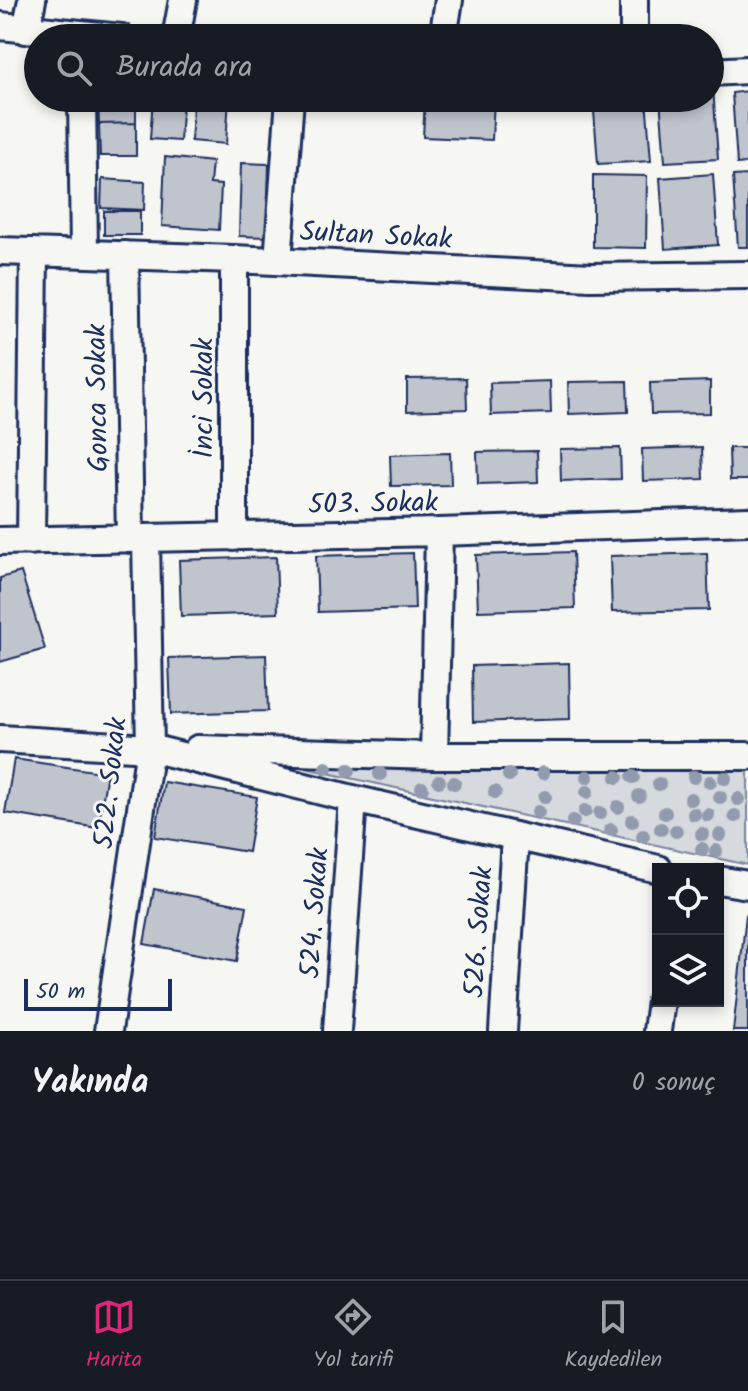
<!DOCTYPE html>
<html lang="tr">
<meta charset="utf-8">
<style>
body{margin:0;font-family:Kalam,sans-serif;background:#242831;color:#f1f3f6}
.controls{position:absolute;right:24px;bottom:24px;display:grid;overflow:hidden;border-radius:0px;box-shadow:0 4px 12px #0003}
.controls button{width:72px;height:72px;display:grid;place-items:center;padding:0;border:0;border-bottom:2px solid #363941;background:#171b24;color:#f1f3f6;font:40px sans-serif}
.scale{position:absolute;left:24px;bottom:20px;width:148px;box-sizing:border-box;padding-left:8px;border:4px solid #1b2f5e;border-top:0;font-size:22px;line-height:28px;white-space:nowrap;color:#1b2f5e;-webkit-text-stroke:6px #f6f6f2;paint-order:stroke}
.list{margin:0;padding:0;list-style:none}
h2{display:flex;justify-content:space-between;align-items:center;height:104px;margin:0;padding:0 32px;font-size:34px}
h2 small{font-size:26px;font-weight:400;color:#9ea1a6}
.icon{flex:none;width:44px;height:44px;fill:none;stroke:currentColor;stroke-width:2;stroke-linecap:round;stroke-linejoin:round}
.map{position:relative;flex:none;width:748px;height:1031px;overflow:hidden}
.search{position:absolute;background:#171b24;box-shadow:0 4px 12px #0003;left:24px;right:24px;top:24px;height:88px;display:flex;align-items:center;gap:20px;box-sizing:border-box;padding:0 28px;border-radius:44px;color:#9ea1a6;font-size:30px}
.sheet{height:248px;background:#171b24}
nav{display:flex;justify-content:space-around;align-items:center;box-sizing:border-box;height:112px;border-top:2px solid #363941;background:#171b24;font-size:22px;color:#9ea1a6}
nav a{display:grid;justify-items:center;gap:4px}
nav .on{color:#db2777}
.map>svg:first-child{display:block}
</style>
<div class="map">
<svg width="748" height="1031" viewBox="0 0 748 1031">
<rect width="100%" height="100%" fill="#f6f6f2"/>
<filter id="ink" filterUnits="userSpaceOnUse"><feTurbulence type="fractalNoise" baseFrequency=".0125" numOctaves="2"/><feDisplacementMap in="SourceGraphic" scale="16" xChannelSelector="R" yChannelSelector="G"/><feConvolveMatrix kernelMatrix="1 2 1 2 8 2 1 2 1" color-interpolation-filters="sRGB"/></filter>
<g filter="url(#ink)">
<path fill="#d6d9dd" stroke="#78849e" stroke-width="2" d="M288,757l460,13v95l-457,-100 -4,-2z"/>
<path fill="#c0c4cd" stroke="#1b2f5e" stroke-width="2" d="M710,87h3l5,72 -53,3 -5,-64h50z
M748,91v72l-11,1 -5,-71z
M98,98h38v25l-37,1z
M153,98h30l-3,43 -30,-2z
M194,98h35l-3,46 -35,-3z
M425,98h69l-2,42 -69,-3z
M593,98h53l5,63 -53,3z
M136,123v33h-36l-1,-32z
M165,157l47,5 -2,22 11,1 -2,45 -57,-4z
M241,163l28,1 -2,73 -28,-1z
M713,174l5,71 -53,4 -5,-71z
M593,175l54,1 -1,72 -53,-1z
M748,175v72h-10l-5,-71z
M102,179l43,3 -1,28 -43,-2z
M104,211h36v24h-36z
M466,378l1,31 -60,2v-32z
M550,381l1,32 -60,2 -1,-32z
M627,381l1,31 -59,2 -1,-32z
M710,381v32l-59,1 -1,-31z
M702,447l1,32 -60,2 -1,-32z
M620,448l1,31 -60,2 -1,-32z
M729,448h19v32h-18z
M537,451l1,31 -60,2 -1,-32z
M450,453l1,32 -60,1 -1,-31z
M573,552l2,56 -97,3 -2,-56z
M413,553l2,56 -97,3 -2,-56z
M707,553l2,57 -97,2 -2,-56z
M276,557l2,56 -97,3 -2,-56z
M21,572l24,77 -45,13v-84z
M266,655l2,56 -97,3 -2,-56z
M569,663l1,56 -97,3 -1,-56z
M14,759l93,14 -9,55 -93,-15z
M164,782l93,15 -9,55 -93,-15z
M154,889l93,17 -10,55 -93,-17z
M746,915l2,1v115h-15z"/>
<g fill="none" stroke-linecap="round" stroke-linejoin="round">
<defs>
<path id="minor" d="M634,0v38
M0,26l121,12
M26,30l6,-30
M176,38l7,-38
M443,38l6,-38
M710,72l38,-2
M82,98l2,155
M0,251l234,8 357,18 157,-2
M125,255l5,284
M234,259v278
M278,261l12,-163
M0,541l439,-9 309,-11
M31,541l3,-289
M0,739l150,9 203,51 305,70
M198,749l236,7h314
M434,756l5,-224
M718,880l30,5
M108,1031l42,-283 -4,-208
M337,1031l16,-232
M503,1031l12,-194
M657,1031l4,-30"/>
</defs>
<use href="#minor" stroke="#1b2f5e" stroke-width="32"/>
<use href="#minor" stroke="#f6f6f2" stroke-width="26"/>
</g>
<g fill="#929bae">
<circle cx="326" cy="768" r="7"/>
<circle cx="349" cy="770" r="7"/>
<circle cx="543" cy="773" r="7"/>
<circle cx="380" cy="774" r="7"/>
<circle cx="509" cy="775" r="7"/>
<circle cx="587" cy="777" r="7"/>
<circle cx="617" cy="777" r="7"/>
<circle cx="633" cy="777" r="7"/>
<circle cx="694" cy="777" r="7"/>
<circle cx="725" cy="778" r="7"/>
<circle cx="439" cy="781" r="7"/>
<circle cx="710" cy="782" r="7"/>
<circle cx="454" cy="783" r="7"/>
<circle cx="659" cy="784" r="7"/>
<circle cx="422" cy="788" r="7"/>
<circle cx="495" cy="792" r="7"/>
<circle cx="587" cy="792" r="7"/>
<circle cx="639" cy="796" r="7"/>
<circle cx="545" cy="797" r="7"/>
<circle cx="720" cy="797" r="7"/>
<circle cx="691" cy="799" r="7"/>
<circle cx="738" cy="799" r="7"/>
<circle cx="618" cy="807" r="7"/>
<circle cx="585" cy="811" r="7"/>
<circle cx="538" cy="812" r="7"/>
<circle cx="600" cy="813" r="7"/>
<circle cx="665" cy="813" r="7"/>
<circle cx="694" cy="814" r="7"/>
<circle cx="708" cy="815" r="7"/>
<circle cx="735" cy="816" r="7"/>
<circle cx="573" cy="821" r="7"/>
<circle cx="632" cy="821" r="7"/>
<circle cx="661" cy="829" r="7"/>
<circle cx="611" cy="830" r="7"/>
<circle cx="676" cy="831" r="7"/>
<circle cx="702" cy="834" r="7"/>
<circle cx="720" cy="835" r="7"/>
<circle cx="643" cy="836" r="7"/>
<circle cx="702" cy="849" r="7"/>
<circle cx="716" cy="851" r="7"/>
</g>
</g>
<g text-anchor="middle" stroke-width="6" stroke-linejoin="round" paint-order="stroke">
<g font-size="28" fill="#1b2f5e" stroke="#f6f6f2">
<text transform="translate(376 234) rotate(3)" y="10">Sultan Sokak</text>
<text transform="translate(96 398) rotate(-91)" y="10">Gonca Sokak</text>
<text transform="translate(202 398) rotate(-90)" y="10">İnci Sokak</text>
<text transform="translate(373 502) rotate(-1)" y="10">503. Sokak</text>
<text transform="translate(109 783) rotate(-84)" y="10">522. Sokak</text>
<text transform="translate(313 913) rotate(-86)" y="10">524. Sokak</text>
<text transform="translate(477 932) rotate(-86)" y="10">526. Sokak</text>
</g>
</g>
</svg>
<div class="controls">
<button><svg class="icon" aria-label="locate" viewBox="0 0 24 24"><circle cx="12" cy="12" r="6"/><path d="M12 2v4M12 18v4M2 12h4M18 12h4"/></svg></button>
<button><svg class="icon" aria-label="layers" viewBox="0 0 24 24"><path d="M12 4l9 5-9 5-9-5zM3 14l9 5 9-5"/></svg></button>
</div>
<div class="scale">50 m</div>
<div class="search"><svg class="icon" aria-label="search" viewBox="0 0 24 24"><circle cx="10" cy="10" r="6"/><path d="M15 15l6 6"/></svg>Burada ara</div>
</div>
<section class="sheet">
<h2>Yakında<small>0 sonuç</small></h2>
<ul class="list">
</ul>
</section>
<nav>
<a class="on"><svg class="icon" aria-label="map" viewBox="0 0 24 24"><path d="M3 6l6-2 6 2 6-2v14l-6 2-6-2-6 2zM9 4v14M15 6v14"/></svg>Harita</a>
<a><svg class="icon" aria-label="directions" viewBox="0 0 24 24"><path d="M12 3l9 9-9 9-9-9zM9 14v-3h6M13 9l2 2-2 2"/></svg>Yol tarifi</a>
<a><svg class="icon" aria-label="saved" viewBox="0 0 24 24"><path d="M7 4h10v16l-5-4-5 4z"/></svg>Kaydedilen</a>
</nav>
